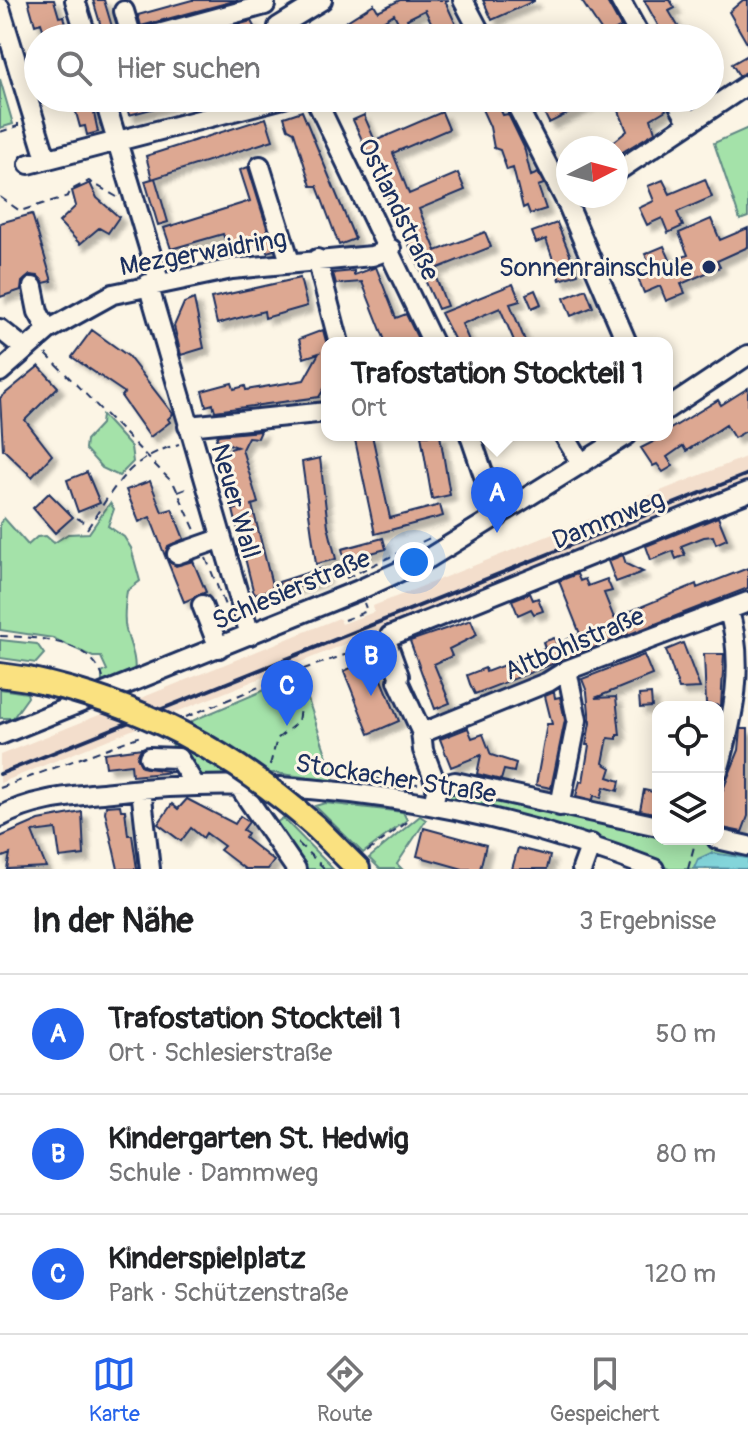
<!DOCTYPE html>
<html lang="de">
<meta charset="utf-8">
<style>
body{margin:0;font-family:Pangolin,sans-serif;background:#f2f2f2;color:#202124}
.controls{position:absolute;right:24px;bottom:24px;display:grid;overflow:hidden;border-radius:16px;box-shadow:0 4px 20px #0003}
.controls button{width:72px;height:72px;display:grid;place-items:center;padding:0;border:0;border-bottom:2px solid #e0e0e0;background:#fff;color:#202124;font:40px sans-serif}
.compass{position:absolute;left:556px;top:136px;width:72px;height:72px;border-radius:50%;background:#fff;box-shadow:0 4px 20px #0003;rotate:84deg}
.you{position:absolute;left:414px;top:562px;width:28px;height:28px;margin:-20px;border:6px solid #fff;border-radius:50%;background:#1a73e8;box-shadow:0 0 0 12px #1a73e833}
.badge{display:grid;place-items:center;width:52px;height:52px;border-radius:50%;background:#2563eb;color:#fff;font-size:26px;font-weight:700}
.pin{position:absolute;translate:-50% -66px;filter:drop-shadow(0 2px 4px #0008)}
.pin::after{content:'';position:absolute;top:42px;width:28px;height:24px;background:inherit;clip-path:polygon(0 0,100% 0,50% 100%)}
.popup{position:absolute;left:321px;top:337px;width:352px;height:104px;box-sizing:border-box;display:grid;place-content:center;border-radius:16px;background:#fff;filter:drop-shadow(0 2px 6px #0005);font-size:26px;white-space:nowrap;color:#757577}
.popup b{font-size:30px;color:#202124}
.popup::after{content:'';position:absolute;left:50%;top:100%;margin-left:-16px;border:16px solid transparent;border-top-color:#fff}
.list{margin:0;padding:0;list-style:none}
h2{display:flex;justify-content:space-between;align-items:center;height:104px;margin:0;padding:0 32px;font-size:34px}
h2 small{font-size:26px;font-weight:400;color:#757577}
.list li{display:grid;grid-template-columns:52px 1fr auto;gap:24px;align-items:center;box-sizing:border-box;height:120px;padding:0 32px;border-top:2px solid #e0e0e0}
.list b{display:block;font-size:30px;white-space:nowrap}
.list p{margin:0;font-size:26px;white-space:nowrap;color:#757577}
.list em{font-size:26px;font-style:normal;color:#757577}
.icon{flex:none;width:44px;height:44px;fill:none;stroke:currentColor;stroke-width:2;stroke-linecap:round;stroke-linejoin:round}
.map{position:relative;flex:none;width:748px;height:869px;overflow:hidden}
.search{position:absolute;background:#fff;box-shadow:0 4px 20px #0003;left:24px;right:24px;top:24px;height:88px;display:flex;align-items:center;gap:20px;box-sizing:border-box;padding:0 28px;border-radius:44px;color:#757577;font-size:30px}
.sheet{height:464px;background:#fff}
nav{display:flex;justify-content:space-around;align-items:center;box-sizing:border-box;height:112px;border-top:2px solid #e0e0e0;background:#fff;font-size:22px;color:#757577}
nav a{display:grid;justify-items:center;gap:4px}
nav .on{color:#2563eb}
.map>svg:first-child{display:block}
</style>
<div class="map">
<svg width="748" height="869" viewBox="0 0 748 869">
<defs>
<filter id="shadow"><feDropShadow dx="6" dy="6" stdDeviation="2" flood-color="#0004"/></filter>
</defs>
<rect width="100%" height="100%" fill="#fcf5e5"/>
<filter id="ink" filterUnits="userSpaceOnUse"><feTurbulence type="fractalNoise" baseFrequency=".0125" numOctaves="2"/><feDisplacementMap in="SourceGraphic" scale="16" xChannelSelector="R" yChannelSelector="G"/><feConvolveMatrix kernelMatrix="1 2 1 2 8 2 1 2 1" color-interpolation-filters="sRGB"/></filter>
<g filter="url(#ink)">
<path fill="#f3decc" d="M748,456v26l-748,301v-28l339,-137 3,6 32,-12 -1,-6z"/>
<path fill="#a4e2a9" stroke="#608884" stroke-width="2" d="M0,79l13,45 -13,4z
M748,128v89l-8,3 -26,-77z
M102,415l29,32 2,15 -14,14 -17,-8 -17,-19 1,-9 15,-16z
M110,503l4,6 -6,17 16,11 7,11 9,33 -13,10c-2,13 -4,27 -1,39 4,16 11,28 8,44l-21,13 -11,-4v-10l5,-3 -6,-13h-8l-40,-19 -53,-8v-107l4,-5 24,27 9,-8 9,-1 8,7 14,-9 21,-1z
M0,640l37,4 7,10 -8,9 -36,-5z
M300,675l29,88 11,3 -8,15 -57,-8 -80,4 -22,-28 -1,-11 22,-18z
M0,689l27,4 1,4 -15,21h-13z
M450,788l208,42v9c32,0 60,2 90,13v17h-79l-36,-17 -93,-23 2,-7 -7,-2 -3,7 -88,-25z
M325,803l78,9 4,8 -44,33 -48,-47z
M420,816l6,4 -29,44 5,5h-22l-11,-11z
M283,818l50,51h-30l-33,-42z"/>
<path fill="#83d5da" stroke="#5993a8" stroke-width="2" d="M711,853l37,5v11l-54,-1 4,-9z"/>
<path fill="#dda892" stroke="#1b2f5e" stroke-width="2" filter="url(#shadow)" d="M28,0h26l5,17 5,-1 5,20 -23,2 -5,-15 -6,2z
M93,0h11l9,30 -10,3z
M192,0h46l-97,26 -3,-11z
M400,0h49l-4,1 12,26 -19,9 -13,-26 -18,9 9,19h-10l-12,-24 -38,24h-36l54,-34 4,7z
M483,0h51v1l-42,19z
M581,0h25l15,27 -16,9z
M644,0h26l5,8 -6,3 16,27h-20z
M743,0h5v45l-19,-33z
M251,21l9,17h-24l-6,-11z
M748,55v16l-9,5 -7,-12z
M72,98l19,1 7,33 -11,3 -2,-9 -5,1z
M125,98h56v3l-52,14z
M477,98h18l8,17 5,-1 16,33 7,29 7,-3 6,11 -6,2 8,23 -16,5 -3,-8 -4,2 -10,-40 -6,2 -7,-20 -6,-2 -4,-21z
M537,98h63l-51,25z
M626,98h12l4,7 17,-7 7,12 -15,9 4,13 -39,24v-8h-10l21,-17 -8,-20 11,-7z
M302,111l53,128 -16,6 -22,-59h-6l-17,-54 -6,-3 -4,-12z
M442,112l7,17 -56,24 16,41 49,-21 7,17 -46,19 17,42 49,-19 6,15 -58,23 14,36 -9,3 -85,-189 11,-5 11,26z
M266,118l7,22 -121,39 -6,-23z
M248,167l26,83 -7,2 -6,-18 -29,9h-6l-3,-9 -52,15 -7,-21 86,-27 -10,-31z
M155,178l13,44 -10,3 -13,-44z
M705,179l7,18 -35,15 6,14 -15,7 -6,-15 -15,7 -8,-17 15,-7 -6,-15 15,-6 7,14z
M90,183l7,15 22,19 -11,16 -9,-5 -19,16 -21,-22 17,-16 -4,-15z
M32,214l20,67 -8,2 -6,-7 -8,-1 -8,7 -1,8 -21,7v-74z
M711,219l9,21 28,-12v19l-31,14 3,6 -39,17 4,9 -19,8 -6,-15 -16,7 -7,-18 15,-6 -7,-15 19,-8 7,16 17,-7 -9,-22z
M557,223l21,51 -18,6 -14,-41 -10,4 -4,-11z
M376,267l20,51 10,-4 14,29h-34l-24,-61 -26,2 -3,-11 21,-2v4z
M300,278l7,28 -42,12 -1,-7 -47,13 -6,-26z
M513,284l7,17 -10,3 16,39h-11l-15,-35 -38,16 8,19h-14l-15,-30z
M586,289l7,18 -22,9 -7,-18z
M535,290l6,14 -9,4 -6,-14z
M194,299l10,49 -23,7 -7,-29 10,-23z
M92,330l36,26 45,58 -5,5 2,3 -20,15 -29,-41 4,-3 -53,-36z
M323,330l4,15v39l-8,13 -104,14 -2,-7 -7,2 -4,-15 22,-6 8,-2 2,6 11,-3 1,4 58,-10 15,-27 -15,5 -5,-19z
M39,366l19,21 -33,33 27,35 -20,22 -29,-28 -3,-51z
M748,388v42l-14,8 -8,-13 -40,26 -3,-5 -16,11 6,9 -10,6 -6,-8 -4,2 -12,-18 26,-13v-4l51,-31 3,5z
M261,431l-3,7 -10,-1 -6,12 16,54 -6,2 21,84 -19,5 -21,-84 4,-1 -17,-57 17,-5 -21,-8 2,-4z
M354,435h18l18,83 50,-13 3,11 -68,18z
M421,435h19l10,60 -18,4z
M320,458l8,68 8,33 -20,5 -14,-102z
M87,472l13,31 -22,9 -11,-32z
M150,481l12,31 10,-3 12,30 -16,7 -3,10 -15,-39 -11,5 -13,-32z
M49,493l24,24 -18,16 -22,-25z
M718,517l9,22 -11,5 -3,-8 -9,1 -23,9 4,9 -9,4 -3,-8 -22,9 -5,-14z
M383,538l3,11 -41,11 -3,-11z
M623,555l3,9 17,8 -27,10 -8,-21z
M167,560l9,6 17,-5 13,31 -22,10z
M322,568l3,10 -43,14 -3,-10z
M748,568v20l-273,106 -5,-10 -3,-9 18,-7 1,4 45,-17 14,-7 -2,-6 11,-4 3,6 23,-10 -21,-53 18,-7 3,7 5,-2 3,7 19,-7 5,12 -8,2 10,25 82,-34 1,4z
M530,593l3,7 5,-2 5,13 -9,3 -3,-5 -13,6 -6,-15z
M471,620l6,15 -28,14 3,7 -18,8 16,39 -15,6 -25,-68z
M683,643l17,45 -21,1 -13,-39z
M704,654h20l-3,52 -15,-2z
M644,655l8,20 -57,23 21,-1 4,38h-3v4l-9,-1 -5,25 8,5 -3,9 12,4 -2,10 -14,-4 -3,11 -7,-3 -1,5 -17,-4 4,-15 3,1 6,-37h-3l4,-22 -3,-31 -5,-13z
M373,658l26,63 -30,13 -25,-63z
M554,692l1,6 5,-1 5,23 -14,68 -15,-3 11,-61h5l-7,-28z
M651,694l1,13 -12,1 -1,-13z
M468,728l4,10 11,-4 8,21 25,8 -2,9 -10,-2 -3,10 -24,-6 4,-19 -30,12 -11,-28z
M741,729h7v87l-6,16 -24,-5 4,-35 17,-42z
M142,748l-5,9 5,10 31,5 -41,4 -1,-12 -25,3 -2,-14z
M644,790l14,3v21l-18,-4z
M187,799l48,25 5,-8 9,6 -6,8 5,3 -3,5 29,23 -6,8h-23l-25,-19 4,-4 -18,-13 -3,5 -12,-10 -10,13 -23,-17 14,-20 6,5z
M120,805l1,5h4l3,25h4l5,34h-19l-13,-57 1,-6z
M82,812l2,43 -24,3 -4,-29 -24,3 14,35 -39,2 3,-15 -10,4v-21l39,-17z
M424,828l62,17 -6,24h-17l-46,-13z
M518,848l32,8 -3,13h-35z"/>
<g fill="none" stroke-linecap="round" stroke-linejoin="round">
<defs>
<path id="minor" d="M75,0l12,38
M463,0l20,38
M620,0l21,38
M0,8l43,141 6,9
M124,11l8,27
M278,27l44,-27
M144,38l121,-33
M104,98l55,183
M315,98l118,245
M513,98l55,107 59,138
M675,98l14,25
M29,164l255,-66
M260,166l30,96
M616,172l132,-88
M317,259l22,84
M148,284l102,351
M33,287l5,25 10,18
M0,329l25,20
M0,372l48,-42 65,-36 119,-25 140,-13 19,-7
M667,409l81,-54
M188,426l139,-14
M470,435l28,82
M564,435l17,28
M177,554l43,-15
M202,605l17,43
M422,733l126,-51 19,-12 181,-68
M0,735l359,-145 70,-32 198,-123
M149,757l29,1 17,27
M718,771c15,-52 28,-109 10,-162
M238,785l58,84
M437,787l18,-5 203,44
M141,789l9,80
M433,805l4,-18 -14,-37 -2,-19 -23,-50 1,-5 -12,-33 3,-7 358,-144
M560,806l17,-86 -10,-50
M0,817c34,-19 74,-21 112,-25 182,-21 372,11 542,77
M717,839l31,7
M582,869l9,-25"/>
<path id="major" d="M0,675l28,4
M316,827l42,42"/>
</defs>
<use href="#minor" stroke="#1b2f5e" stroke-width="24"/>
<use href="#major" stroke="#1b2f5e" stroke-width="28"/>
<path stroke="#1b2f5e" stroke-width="2" stroke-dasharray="8 6" stroke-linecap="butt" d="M0,132l18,-6v-4
M0,197l20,14 48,-15 3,-6 18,-9 28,16
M46,354l128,130 21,46
M178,492l13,-5
M77,518l12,7
M87,529c29,-43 39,-70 92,-85
M206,558l20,50
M346,578l84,-40
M344,620l23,-9 -3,-8
M0,636c34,1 91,3 103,42
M352,642l21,-9 1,3
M360,648l11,-8
M186,717l112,-46 76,-26
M270,765l7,-26 21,-17 4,-28 -4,-22
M348,779v-4l70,9
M0,788l143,-53
M298,843l27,26
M367,852l43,-32
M688,869l8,-30"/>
<use href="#minor" stroke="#fcf5e5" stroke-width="18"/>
<use href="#major" stroke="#fae180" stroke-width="22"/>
<path stroke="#1b2f5e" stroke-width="4" d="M0,774l748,-300"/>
<defs>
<path id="major-bridge" d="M28,679c112,24 203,72 288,148"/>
</defs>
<use href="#major-bridge" stroke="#1b2f5e" stroke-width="28" stroke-linecap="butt"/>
<use href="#major-bridge" stroke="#fae180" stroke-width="22"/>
</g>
</g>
<circle fill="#1b2f5e" stroke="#fcf5e5" stroke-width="3" cx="709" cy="267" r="8"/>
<g text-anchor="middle" stroke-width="6" stroke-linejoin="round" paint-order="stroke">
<g font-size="26" fill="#1b2f5e" stroke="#fcf5e5">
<text transform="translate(399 209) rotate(64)" y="9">Ostlandstraße</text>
<text transform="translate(203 252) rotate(-10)" y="9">Mezgerwaidring</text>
<text transform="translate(236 501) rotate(74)" y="9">Neuer Wall</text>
<text transform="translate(608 519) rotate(-22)" y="9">Dammweg</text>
<text transform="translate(291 589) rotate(-23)" y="9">Schlesierstraße</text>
<text transform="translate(574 643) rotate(-23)" y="9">Altbohlstraße</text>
<text transform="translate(396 778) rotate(9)" y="9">Stockacher Straße</text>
</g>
<g font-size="26" fill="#1b2f5e" stroke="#fcf5e5" text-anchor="end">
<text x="693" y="276">Sonnenrainschule</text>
</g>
</g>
</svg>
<div class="controls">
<button><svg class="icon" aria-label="locate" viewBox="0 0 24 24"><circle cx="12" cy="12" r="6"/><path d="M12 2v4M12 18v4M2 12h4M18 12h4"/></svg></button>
<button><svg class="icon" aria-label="layers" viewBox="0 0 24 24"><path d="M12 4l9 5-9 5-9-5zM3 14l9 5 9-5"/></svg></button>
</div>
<svg class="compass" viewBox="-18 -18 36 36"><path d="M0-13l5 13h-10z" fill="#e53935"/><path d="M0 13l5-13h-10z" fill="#757577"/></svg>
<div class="you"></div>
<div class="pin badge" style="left:497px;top:533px">A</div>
<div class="popup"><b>Trafostation Stockteil 1</b>Ort</div>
<div class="pin badge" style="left:371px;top:696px">B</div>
<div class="pin badge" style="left:287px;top:726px">C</div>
<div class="search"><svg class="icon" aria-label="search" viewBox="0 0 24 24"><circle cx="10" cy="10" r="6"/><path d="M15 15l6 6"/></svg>Hier suchen</div>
</div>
<section class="sheet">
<h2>In der Nähe<small>3 Ergebnisse</small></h2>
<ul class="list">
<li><span class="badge">A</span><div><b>Trafostation Stockteil 1</b><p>Ort · Schlesierstraße</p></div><em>50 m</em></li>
<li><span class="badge">B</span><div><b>Kindergarten St. Hedwig</b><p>Schule · Dammweg</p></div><em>80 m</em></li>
<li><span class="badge">C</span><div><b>Kinderspielplatz</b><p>Park · Schützenstraße</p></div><em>120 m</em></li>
</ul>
</section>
<nav>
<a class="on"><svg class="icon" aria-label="map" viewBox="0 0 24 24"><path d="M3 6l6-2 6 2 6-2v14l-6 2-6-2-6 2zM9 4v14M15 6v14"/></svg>Karte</a>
<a><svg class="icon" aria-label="directions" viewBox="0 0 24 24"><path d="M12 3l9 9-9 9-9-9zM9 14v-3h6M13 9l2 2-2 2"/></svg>Route</a>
<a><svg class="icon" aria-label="saved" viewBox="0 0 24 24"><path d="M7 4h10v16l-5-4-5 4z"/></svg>Gespeichert</a>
</nav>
